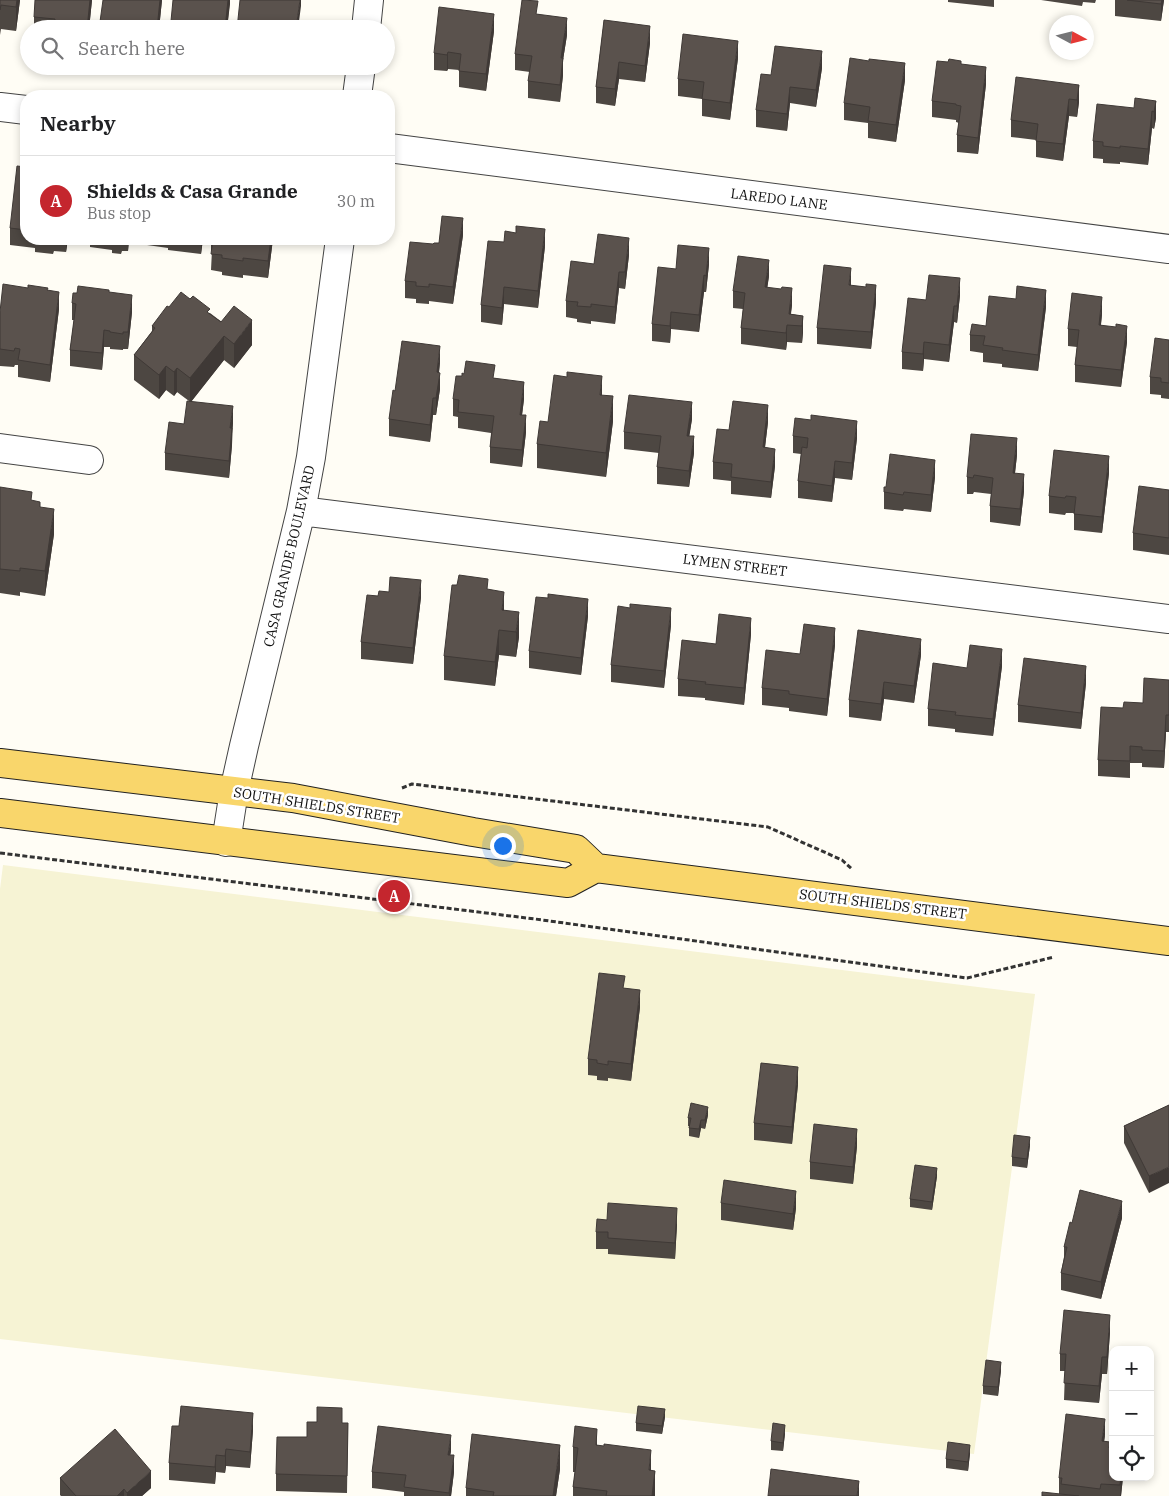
<!DOCTYPE html>
<meta charset="utf-8">
<style>
body{margin:0;font-family:"IBM Plex Serif",serif;background:#f2f2f2;color:#202124}
.controls{position:absolute;right:15px;bottom:15px;display:grid;overflow:hidden;border-radius:10px;box-shadow:0 2px 8px #0003}
.controls button{width:45px;height:45px;display:grid;place-items:center;padding:0;border:0;border-bottom:1px solid #e0e0e0;background:#fff;color:#202124;font:25px sans-serif}
.compass{position:absolute;left:1049px;top:15px;width:45px;height:45px;border-radius:50%;background:#fff;box-shadow:0 2px 8px #0003;rotate:97deg}
.you{position:absolute;left:502px;top:845px;width:18px;height:18px;margin:-12px;border:4px solid #fff;border-radius:50%;background:#1a73e8;box-shadow:0 0 0 8px #1a73e833}
.badge{display:grid;place-items:center;width:32px;height:32px;border-radius:50%;background:#c4262e;color:#fff;font-size:16px;font-weight:700}
.pin{position:absolute;translate:-50% -50%;border:2px solid #fff;box-shadow:0 1px 5px #0006}
.list{margin:0;padding:0;list-style:none}
h2{display:flex;justify-content:space-between;align-items:center;height:65px;margin:0;padding:0 20px;font-size:21px}
h2 small{font-size:16px;font-weight:400;color:#757577}
.list li{display:grid;grid-template-columns:32px 1fr auto;gap:15px;align-items:center;box-sizing:border-box;height:90px;padding:0 20px;border-top:1px solid #e0e0e0}
.list b{display:block;font-size:19px;white-space:nowrap}
.list p{margin:0;font-size:16px;white-space:nowrap;color:#757577}
.list em{font-size:16px;font-style:normal;color:#757577}
.icon{flex:none;width:28px;height:28px;fill:none;stroke:currentColor;stroke-width:2;stroke-linecap:round;stroke-linejoin:round}
.map{position:relative;flex:none;width:1169px;height:1496px;overflow:hidden}
.search{position:absolute;background:#fff;box-shadow:0 2px 8px #0003;left:20px;top:20px;width:375px;height:55px;display:flex;align-items:center;gap:12px;box-sizing:border-box;padding:0 18px;border-radius:28px;color:#757577;font-size:19px}
.panel{position:absolute;background:#fff;box-shadow:0 2px 8px #0003;left:20px;top:90px;width:375px;height:155px;border-radius:20px}
.map>svg:first-child{display:block}
</style>
<div class="map">
<svg width="1169" height="1496" viewBox="0 0 1169 1496">
<rect width="100%" height="100%" fill="#fffdf5"/>
<path fill="#f6f3d4" d="M3,865l1032,129 -61,460 -974,-115v-450z"/>
<g fill="none" stroke-linecap="round" stroke-linejoin="round">
<defs>
<path id="minor" d="M366,29l3,-29
M357,96l4,-30
M0,107l26,3
M389,148l780,101
M0,448l89,12
M301,511l868,108
M226,842l8,-51 10,-45 57,-235 10,-54 29,-218"/>
<path id="primary" d="M0,763l293,35 180,34 103,17 20,19
M0,813l568,70 28,-15 573,73"/>
</defs>
<use href="#minor" stroke="#444" stroke-width="30"/>
<use href="#primary" stroke="#222" stroke-width="30"/>
<path stroke="#333" stroke-width="3" stroke-dasharray="5 2.5" stroke-linecap="butt" d="M402,788l10,-4 356,43 74,33 10,9
M0,853l535,66 432,59 87,-21"/>
<use href="#minor" stroke="#fff" stroke-width="28"/>
<use href="#primary" stroke="#f9d66b" stroke-width="28"/>
</g>
<path fill="#4d4742" d="M0,0h20l-4,31 -15,-2 -1,6z
M92,0l-3,29h-55v-12z
M162,0l-3,29h-60z
M230,0l-3,29h-56v-8z
M948,0h46v7l-46,-5z
M1041,0h55l-1,3 -12,-1 -1,4z
M1115,0h49l-3,21 -46,-5z
M538,14l29,21 -4,25v15l-3,27 -32,-4v-17l2,-9 -15,-2v-16z
M604,20l46,23 -5,39 -26,-3 -4,27 -19,-3v-16z
M494,31l-8,60 -27,-4v-17l-11,-1 -1,2 -13,-1v-17z
M738,58l-8,62 -28,-4v-17l-24,-3v-17z
M961,64l25,20 -8,70 -21,-2v-17l2,-12 -3,-1v-2l-24,-3v-16z
M234,66h32l-1,7 -31,-4z
M822,68l-6,39 -26,-4 -3,28 -31,-4v-17l15,-35z
M905,80l-9,62 -28,-4v-15l-24,-3v-17z
M1079,85v17l-2,15 -8,-1 -6,45 -27,-4v-17l-25,-3v-17z
M1156,101v17l-2,11 -2,-1 -4,37 -28,-3v2l-17,-1v-4l-10,-1v-17l41,-33z
M26,167v72h42l-2,13 -12,-1 -1,3 -18,-2v-4l-25,-3v-17z
M463,235l-10,69 -24,-3v3l-13,-1v-4l-11,-1v-17l28,-37 6,-1z
M90,239h39l-1,12h-6l-1,3 -9,-1v-3l-22,-3z
M147,239h56l-2,15 -33,-4v-2l-21,-3z
M211,239h62l-5,39 -25,-3v3l-21,-3v-3l-11,-2 1,-20h-1z
M545,246l-7,62 -34,-4 -2,21 -21,-3v-17z
M629,255l-4,34 -6,-1 -4,36 -24,-3v3l-14,-2v-3l-11,-2v-16l28,-37z
M709,264l-3,28h-2l-5,40 -28,-3 -1,14 -18,-2v-17l24,-55z
M769,276l-2,12 25,17 -1,9 12,2v16l-1,11 -15,-1 -1,8 -45,-6v-16l2,-19 -10,-1v-17z
M851,286l15,1 10,15 -5,47 -54,-5v-16z
M48,290l11,19 -9,73 -32,-5v-12h-3l-1,2 -14,-1v-54z
M109,292l23,20 -4,37h-5v1l-13,-1v-2h-6l-2,23 -32,-4v-16l4,-30h-2v-17l5,-10z
M960,295l-3,28 -3,-1 -5,40 -25,-3 -1,12 -21,-2v-17l24,-52z
M169,307l41,6 42,32 -18,23 -10,-8 -33,42 42,21 -1,22 -3,33 -64,-8v-17l19,-29 5,-23 -12,-9 -3,4 -8,-6 -7,9 -25,-19v-25l18,-24v-5z
M1046,307l-8,64 -36,-4v-3l-19,-2v-9l-13,-2v-16l16,-9z
M1102,314l-1,11 26,17 -6,45 -46,-5v-17l2,-18 -9,-1v-17z
M1169,340v59l-8,-1v-3l-11,-1v-17z
M440,362l-1,11 1,16 -4,26h-3l-3,27 -41,-6v-17l6,-28z
M495,378l29,21 -2,16 4,17 -4,35 -32,-4v-16l1,-14 -33,-5v-11l-5,-1v-17z
M692,419l-3,17 5,17 -5,34 -32,-3v-17l2,-14 -35,-4v-17z
M811,420l46,18 -5,42 -17,-2 -3,24 -34,-4v-17l3,-27 -8,-1v-17z
M613,421l-7,56 -69,-9v-24l11,-22z
M768,422l-3,25 10,19 -4,32 -40,-4v-13l-18,-2v-17l16,-32z
M1017,455l-2,18 9,18 -4,35 -30,-4v-16l1,-12 -17,-2 -1,2h-6v-17z
M1109,473l-7,60 -28,-3v-17h-8l-1,2 -16,-2v-17z
M935,477l-4,35 -27,-3 -1,2 -19,-2v-17z
M0,487l32,14 8,6 14,27 -9,62 -25,-4v4l-20,-3z
M1169,490v65l-36,-5v-17z
M488,590l16,20 15,27 -3,20 -17,-2 -4,31 -51,-6v-24z
M389,592l32,5 -8,67 -52,-5v-17l17,-46z
M548,598l40,18 -7,59 -52,-7v-17z
M671,625l-7,63 -53,-6v-17z
M751,634l-7,71 -39,-5v-2l-27,-2v-17l38,-35z
M835,645l-8,71 -38,-5v-3l-27,-3v-17l38,-34z
M921,655l-7,48 -30,-4 -3,22 -32,-4v-17z
M1002,666l-9,70 -38,-4v-3l-27,-3v-17l39,-41z
M1169,680v52h-3l-2,36 -22,-1v-4h-12v15l-32,-2v-16l25,-52 20,-5z
M1086,683l-5,46 -63,-7v-17z
M625,988l15,19 -9,74 -23,-3v3l-11,-1v-4l-9,-1v-16z
M798,1084l-6,60 -38,-4v-17z
M1169,1105l-20,88 -25,-50v-17z
M708,1115l-3,14 -4,-1 -2,10 -10,-2v-10h-1v-8z
M1030,1145l-3,23 -15,-2v-9z
M857,1146l-4,38 -43,-5v-17z
M937,1176l-5,34 -22,-3v-8z
M721,1203l75,5 -3,22 -72,-10z
M1122,1218l-21,81 -40,-9v-17l3,-16v-10l8,-24z
M677,1224l-2,35 -67,-5v-5h-12v-17z
M1110,1332l-3,42h-5l-3,29 -35,-3 1,-29h-5v-17z
M1001,1370l-3,26 -15,-2v-8z
M665,1417l-3,17 -26,-3v-8z
M342,1423h6l-1,70 -71,-2v-17l31,-37z
M179,1426l74,4 -3,38 -24,-2 -1,7 -9,-1 -1,12 -46,-4v-17z
M785,1433l-2,18 -12,-1v-9z
M1105,1435l-1,6 6,8 3,28h10l-2,19h-79l17,-2v-16z
M597,1445l54,26h4v25h-82v-9l2,-15h-2v-25z
M451,1451l-1,4 4,17 -3,24h-47v-4l-32,-4v-16z
M970,1453l-2,18 -22,-3v-9z
M560,1469l-4,27h-90v-8z
M60,1478l91,10 -9,8h-81l-1,-1z"/>
<path fill="#3f3936" d="M17,0h3l-4,31v-24z
M90,0h2l-3,29h-2z
M160,0h2l-3,29h-2z
M228,0h2v4l-3,25h-2z
M300,0h1v6l-3,23h-2z
M1162,0h2l-3,21v-17z
M494,14v17l-8,60v-17z
M567,18v17l-4,25v15l-3,27 1,-44z
M650,26v17l-5,39v-16z
M738,41v17l-8,62v-17z
M822,51v17l-6,39v-17z
M448,52v17l-1,2v-16z
M619,62v17l-4,27v-17z
M905,63v17l-9,62v-17z
M986,67v17l-8,70v-16z
M1079,85v17l-2,15v-17z
M790,87v16l-3,28v-17z
M1069,99v17l-6,45v-17z
M1156,101v17l-2,11v-17z
M1152,111v17l-4,37v-16z
M463,218v17l-10,69v-17z
M545,229v17l-7,62v-17z
M629,238v17l-4,34v-17z
M66,239h2l-2,13z
M128,239h1l-1,12z
M201,239h2l-2,15z
M271,239h2l-5,39v-17z
M709,248v16l-3,28v-16z
M769,260v16l-4,28v-17z
M851,268v17l-2,17v-17z
M619,272v16l-4,36v-17z
M704,275v17l-5,40v-17z
M960,278v17l-3,28v-17z
M876,285v17l-5,47v-17z
M504,287v17l-2,21v-17z
M792,288v17l-3,20v-11z
M1046,290v17l-8,64v-16z
M59,292v17l-9,73v-17z
M132,295v17l-4,37v-17z
M1102,297v17l-3,27v-16z
M954,306v16l-5,40v-17z
M671,312v17l-1,14v-17z
M803,316v16l-1,11v-17z
M252,320v25l-18,23v-24z
M787,325v17l-1,8v-17z
M1127,326v16l-6,45v-17z
M104,330v17l-2,23v-17z
M224,336v24l-34,43v-25z
M924,342v17l-1,12v-17z
M440,346v16l-3,27v-17z
M166,366v24l-7,9v-24z
M177,368v24l-3,4v-24z
M440,373v16l-4,26v-17z
M602,376v24l-2,-5z
M524,382v17l-4,32v-16z
M613,396v25l-7,56v-24z
M433,398v17l-3,27v-17z
M692,402v17l-5,33v-16z
M768,405v17l-5,42v-17z
M233,406v17l-3,22v-17z
M526,415v17l-4,35v-17z
M857,421v17l-5,42v-17z
M232,428v17l-3,33v-17z
M694,436v17l-5,34v-16z
M1017,438v17l-4,35v-17z
M775,449v17l-4,32v-16z
M1109,456v17l-7,60v-16z
M935,460v17l-4,35v-17z
M835,461v17l-3,24v-16z
M1024,474v17l-4,35v-17z
M54,509v25l-9,62v-25z
M421,580v17l-8,67v-16z
M504,592v24l-2,-6z
M588,599v17l-7,59v-17z
M671,608v17l-7,63v-17z
M519,612v25l-3,20v-25z
M751,618v16l-7,71v-17z
M835,628v17l-8,71v-17z
M499,630v25l-4,31v-24z
M921,639v16l-7,48v-17z
M1002,649v17l-9,70v-17z
M1086,666v17l-5,46v-16z
M884,682v17l-3,22v-17z
M1166,715v17l-2,36v-17z
M640,990v17l-9,74v-17z
M798,1067v17l-6,60v-17z
M708,1107v8l-3,14v-9z
M701,1120v8l-2,10v-9z
M857,1129v17l-4,38v-17z
M1030,1137v8l-3,23v-9z
M1169,1167v16l-20,10v-17z
M937,1168v8l-5,34v-8z
M796,1191v17l-3,22v-16z
M1122,1201v17l-21,81v-17z
M677,1208v16l-2,35v-16z
M1110,1315v17l-3,42v-17z
M1102,1357v17l-3,29v-17z
M1001,1362v8l-3,26v-9z
M665,1409v8l-3,17v-8z
M253,1413v17l-3,38v-16z
M1105,1419v16l-3,23v-17z
M785,1425v8l-2,18v-8z
M597,1429v24l-1,-8z
M451,1435v16l-3,21v-17z
M560,1445v24l-4,27h-3z
M970,1445v8l-2,18v-9z
M226,1449v17l-1,7v-17z
M651,1450v25l-2,-5z
M216,1455v17l-1,12v-17z
M454,1455v17l-3,24h-2z
M151,1471v17l-9,8h-15v-3z
M655,1471v25h-3z
M1121,1477h2l-2,19h-1z
M859,1481v15h-2z
M124,1489v7h-7z"/>
<path fill="#5a524d" stroke="#3f3936" d="M0,0h17l-1,7 -15,-2 -1,5z
M35,0h55l-3,29h-33l1,-10 -21,-2z
M103,0h57l-3,29h-17l-2,-1v-1l-6,-1v3h-33z
M173,0h55l-3,29h-34l-4,-1 1,-3 -14,-1v-2l-3,-1z
M240,0h60l-4,29h-59z
M522,0l16,1 -2,13 31,4 -6,40h2l-3,27 -32,-4 4,-25 -17,-2z
M1127,0h35l-1,4z
M439,7l55,7 -8,60 -27,-3 2,-17 -13,-2 -1,3 -13,-2z
M604,20l46,6 -5,40 -26,-4 -4,27 -19,-2z
M683,34l55,7 -8,62 -28,-4 2,-17 -26,-3z
M775,46l47,5 -6,39 -26,-3 -3,27 -31,-4 5,-36 10,1z
M850,58l19,3v-2l36,4 -9,62 -28,-4 2,-14 -26,-4z
M949,59l12,2v3l25,3 -8,71 -21,-3 4,-29 -5,-1v-1l-24,-3 5,-40 11,1z
M1016,77l63,8 -2,15 -8,-1 -6,45 -27,-3 2,-17 -27,-4z
M1135,98l21,3 -2,11 -2,-1 -4,38 -28,-3v2l-17,-2v-4l-10,-1 4,-37 37,4z
M17,166l9,1v63l-16,-2z
M442,216l21,2 -10,69 -24,-3v3l-13,-1v-4l-11,-1 5,-39 23,2 1,-1h5z
M516,226l29,3 -7,62 -34,-4 -2,21 -21,-3 7,-64 16,1 1,-11 11,2z
M598,234l31,4 -4,34h-6l-4,35 -24,-3v3l-14,-1 1,-4 -12,-1 5,-40 23,3z
M213,239h58l-3,22 -25,-3v3l-21,-3v-3l-11,-1z
M678,245l31,3 -3,28 -2,-1 -5,40 -28,-3 -1,14 -18,-2 6,-57 18,2z
M738,256l31,4 -4,27 16,2 1,-2 10,1 -3,26 14,2 -1,10 -15,-1 -1,8 -45,-5 4,-35 -12,-2z
M824,265l27,3 -2,17 17,2v-3l10,1 -5,47 -54,-4z
M929,275l31,3 -3,28h-3l-5,39 -25,-3 -1,12 -21,-2 6,-54 18,2z
M3,284l25,4v-3l20,3 -1,2 12,2 -9,73 -32,-5 2,-11 -5,-1 -1,3 -14,-2v-37z
M78,286l31,4v2l23,3 -4,37h-5v2l-13,-2v-1l-6,-1 -2,23 -32,-3 6,-46 -4,-1 1,-10h4z
M1017,286l29,4 -8,65 -36,-5 1,-2 -20,-3 2,-9 -15,-1 2,-11 14,2 3,-30 27,3z
M181,292l9,7 3,-3 17,13 -3,3 14,10 13,-16 18,14 -18,24 -10,-8 -34,42 -13,-10 -3,4 -8,-6 -7,9 -25,-20 21,-27 -3,-2 15,-20 2,1z
M1072,293l30,4 -3,28 17,2v-3l11,2 -6,44 -46,-5 4,-35 -11,-1z
M1155,338l14,2v43l-8,-1v-4l-11,-1z
M402,341l38,5 -3,26 3,1 -4,25h-3l-3,27 -41,-6 4,-29 2,1z
M466,361l29,4 -2,13 31,4 -4,33h6l-4,35 -32,-3 4,-31 -36,-4 1,-12 -6,-1 3,-23h6v-3l2,1z
M567,372l35,4 -2,19 13,1 -7,57 -69,-9 3,-23 8,1 6,-47 13,2z
M629,395l63,7 -5,34h7l-5,35 -32,-4 4,-31 -37,-4z
M187,401l46,5 -3,22h2l-3,33 -64,-8 4,-31 15,2z
M733,401l35,4 -5,42 12,2 -4,33 -40,-5 1,-13 -19,-2 4,-33 12,1z
M811,415l46,6 -5,42 -17,-2 -3,25 -34,-5 4,-34 5,1 1,-10 -15,-2 2,-18 16,2z
M971,434l46,4 -4,35 11,1 -4,35 -30,-3 3,-28 -19,-3 -1,3 -6,-1z
M1054,450l55,6 -7,61 -28,-3 2,-17 -10,-1 -1,2 -16,-2z
M890,454l45,6 -4,35 -27,-3 -1,3 -19,-3v-5h2z
M1139,486l30,4v48l-36,-5z
M0,487l32,5 -1,8 9,2v5l14,2 -9,62 -25,-3v3l-20,-2z
M459,575l29,4 -1,10 17,3 -2,18 17,2 -3,20 -17,-2 -4,32 -51,-6 8,-71h5z
M390,577l31,3 -8,68 -52,-6 6,-47 11,1 1,-5 10,1z
M548,594l40,5 -7,59 -52,-7 7,-54 12,1z
M630,604l41,4 -7,63 -53,-6 7,-59 12,2z
M719,614l32,4 -7,70 -39,-4 1,-2 -28,-3 4,-39 34,4z
M804,624l31,4 -8,71 -38,-5v-3l-27,-3 4,-38 34,4z
M858,630l63,9 -7,47 -30,-4 -3,22 -32,-4z
M970,645l32,4 -9,70 -38,-4 1,-3 -28,-3 5,-46 34,5z
M1024,658l62,8 -5,47 -63,-8z
M1144,678l25,2v35h-3l-2,36 -22,-1v-3l-12,-1v15l-32,-1 3,-53 22,1 1,-6 19,1z
M599,973l26,3 -2,12 17,2 -9,74 -23,-3v4l-11,-2v-3l-9,-1z
M761,1063l37,4 -6,60 -38,-4z
M691,1103l17,4 -3,13h-4l-2,9 -10,-1 2,-10h-3z
M1169,1105v62l-20,9 -25,-50z
M814,1124l43,5 -4,38 -43,-5z
M1014,1135l16,2 -3,22 -15,-2z
M915,1165l22,3 -5,34 -22,-3z
M724,1180l72,11 -3,23 -72,-11z
M1080,1190l42,11 -21,81 -40,-9 6,-26h-3l6,-25 2,1z
M608,1203l69,5 -2,35 -67,-5v-6h-12l1,-13 10,1z
M1064,1310l46,5 -3,42h-5l-3,29 -35,-3 2,-29h-6z
M986,1360l15,2 -3,25 -15,-1z
M181,1406l72,7 -3,39 -24,-3 -1,7 -9,-1 -1,12 -46,-4 3,-37h7z
M638,1406l27,3 -3,17 -26,-3z
M317,1407l25,1v15h6l-1,53 -71,-2 1,-37h30v-15h10z
M1066,1414l39,5 -3,22 8,1 -1,6 4,1v28h8l-1,8 -19,-1 -1,5 -39,-5 1,-6h-3z
M773,1423l12,2 -2,18 -12,-2z
M378,1426l73,9 -3,20h6l-5,38 -45,-6 2,-12 -34,-3z
M575,1426l22,3 -1,16 8,1v-2l47,6 -2,20 6,1 -3,25h-46l1,-5 -34,-4 5,-39 -5,-1z
M115,1429l36,42 -24,22 -3,-4 -7,7h-41l-16,-18z
M472,1434l88,11 -7,51h-60l1,-4 -28,-4z
M948,1442l22,3 -2,17 -22,-3z
M771,1469l88,12 -2,15h-89z
M1042,1492l37,4h-37z"/>
<g text-anchor="middle" stroke-width="5" stroke-linejoin="round" paint-order="stroke">
<g font-size="14" fill="#111" stroke="#fff">
<text transform="translate(779 199) rotate(7)" y="5">LAREDO LANE</text>
<text transform="translate(289 556) rotate(-77)" y="5">CASA GRANDE BOULEVARD</text>
<text transform="translate(735 565) rotate(7)" y="5">LYMEN STREET</text>
<text transform="translate(317 805) rotate(9)" y="5">SOUTH SHIELDS STREET</text>
<text transform="translate(883 904) rotate(7)" y="5">SOUTH SHIELDS STREET</text>
</g>
</g>
</svg>
<div class="controls">
<button>+</button>
<button>−</button>
<button><svg class="icon" aria-label="locate" viewBox="0 0 24 24"><circle cx="12" cy="12" r="6"/><path d="M12 2v4M12 18v4M2 12h4M18 12h4"/></svg></button>
</div>
<svg class="compass" viewBox="-18 -18 36 36"><path d="M0-13l5 13h-10z" fill="#e53935"/><path d="M0 13l5-13h-10z" fill="#757577"/></svg>
<div class="you"></div>
<div class="pin badge" style="left:394px;top:896px">A</div>
<div class="search"><svg class="icon" aria-label="search" viewBox="0 0 24 24"><circle cx="10" cy="10" r="6"/><path d="M15 15l6 6"/></svg>Search here</div>
<section class="panel">
<h2>Nearby<small></small></h2>
<ul class="list">
<li><span class="badge">A</span><div><b>Shields &amp; Casa Grande</b><p>Bus stop</p></div><em>30 m</em></li>
</ul>
</section>
</div>
